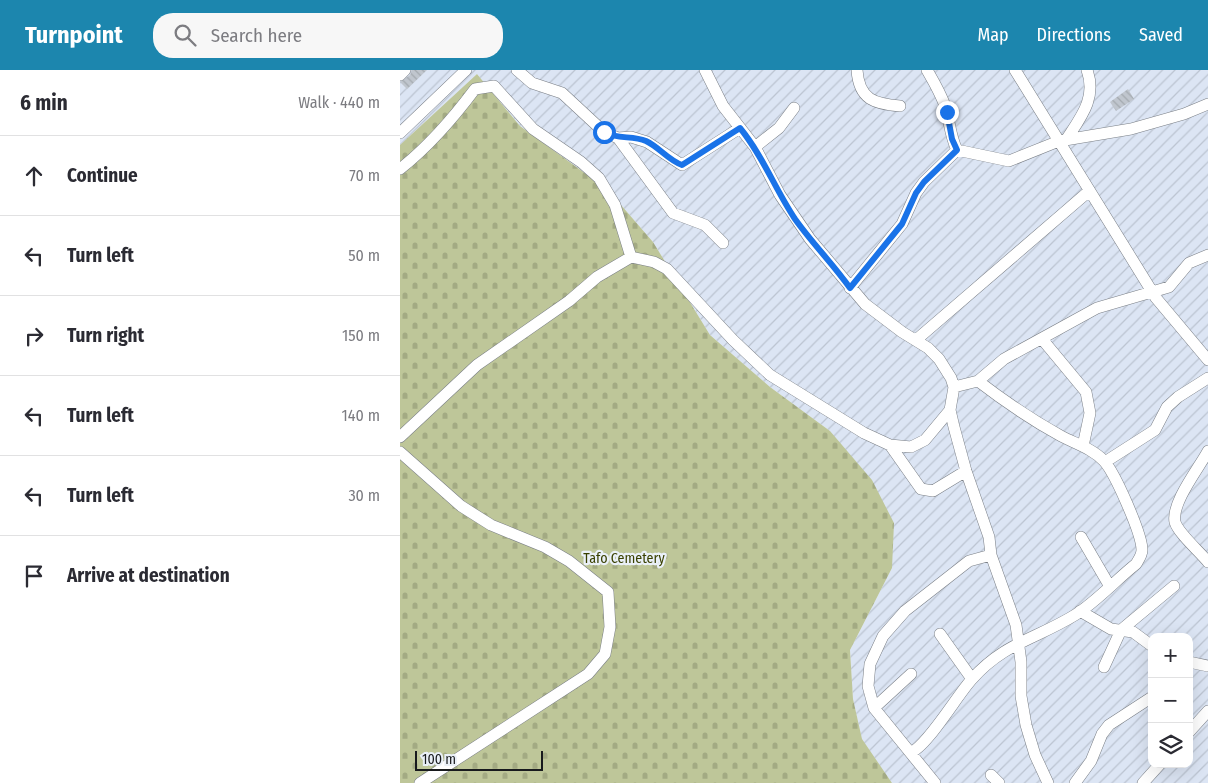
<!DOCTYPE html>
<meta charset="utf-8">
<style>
body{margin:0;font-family:"Fira Sans Condensed",sans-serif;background:#f7f7f7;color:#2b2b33}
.controls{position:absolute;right:15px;bottom:15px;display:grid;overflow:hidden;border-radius:10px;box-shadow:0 5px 20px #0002}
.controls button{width:45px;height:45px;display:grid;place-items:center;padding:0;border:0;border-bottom:1px solid #e1e1e2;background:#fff;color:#2b2b33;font:25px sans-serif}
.scale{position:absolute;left:15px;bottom:12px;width:128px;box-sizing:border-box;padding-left:5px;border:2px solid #181a1d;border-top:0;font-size:14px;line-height:18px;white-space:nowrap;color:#181a1d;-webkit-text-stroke:4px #eaf0f8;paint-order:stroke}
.stop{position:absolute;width:15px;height:15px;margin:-11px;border:4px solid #1a73e8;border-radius:50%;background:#fff}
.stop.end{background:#1a73e8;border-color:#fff;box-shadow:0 1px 5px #0008}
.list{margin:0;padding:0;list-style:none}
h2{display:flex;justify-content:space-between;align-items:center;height:65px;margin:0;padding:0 20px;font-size:21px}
h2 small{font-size:16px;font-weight:400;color:#7c7c81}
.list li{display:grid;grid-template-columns:32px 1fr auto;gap:15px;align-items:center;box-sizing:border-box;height:80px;padding:0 20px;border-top:1px solid #e1e1e2}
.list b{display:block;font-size:19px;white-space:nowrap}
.list em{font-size:16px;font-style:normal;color:#7c7c81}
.icon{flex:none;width:28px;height:28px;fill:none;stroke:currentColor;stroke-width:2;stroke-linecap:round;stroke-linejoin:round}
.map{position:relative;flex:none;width:808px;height:713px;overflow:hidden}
header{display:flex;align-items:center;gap:30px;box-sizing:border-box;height:70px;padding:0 25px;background:#1c86ae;color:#fff}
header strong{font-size:24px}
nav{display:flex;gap:28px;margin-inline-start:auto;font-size:18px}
.search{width:350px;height:45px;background:#f7f7f7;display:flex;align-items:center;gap:12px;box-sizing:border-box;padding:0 18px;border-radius:20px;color:#7c7c81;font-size:19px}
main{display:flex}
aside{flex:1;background:#fff}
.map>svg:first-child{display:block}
</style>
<header>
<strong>Turnpoint</strong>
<div class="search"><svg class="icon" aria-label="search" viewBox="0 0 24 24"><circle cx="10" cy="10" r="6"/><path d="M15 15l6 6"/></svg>Search here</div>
<nav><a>Map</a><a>Directions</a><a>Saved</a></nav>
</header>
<main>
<aside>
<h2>6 min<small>Walk · 440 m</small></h2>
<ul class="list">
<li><svg class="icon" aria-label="ahead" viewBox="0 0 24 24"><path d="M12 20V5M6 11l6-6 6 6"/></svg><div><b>Continue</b></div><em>70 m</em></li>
<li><svg class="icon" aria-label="left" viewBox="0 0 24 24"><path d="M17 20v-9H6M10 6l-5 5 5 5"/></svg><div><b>Turn left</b></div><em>50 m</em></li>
<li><svg class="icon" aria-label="right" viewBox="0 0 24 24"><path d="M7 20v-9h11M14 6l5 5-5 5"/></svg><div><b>Turn right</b></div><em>150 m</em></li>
<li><svg class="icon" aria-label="left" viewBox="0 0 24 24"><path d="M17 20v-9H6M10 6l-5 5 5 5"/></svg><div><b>Turn left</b></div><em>140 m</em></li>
<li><svg class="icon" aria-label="left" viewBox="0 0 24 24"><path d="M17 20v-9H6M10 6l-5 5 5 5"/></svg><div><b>Turn left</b></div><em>30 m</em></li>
<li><svg class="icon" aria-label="arrive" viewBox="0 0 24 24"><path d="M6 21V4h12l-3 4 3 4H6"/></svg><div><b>Arrive at destination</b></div></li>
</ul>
</aside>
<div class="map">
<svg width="808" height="713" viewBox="0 0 808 713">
<defs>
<pattern id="industrial-furrows" width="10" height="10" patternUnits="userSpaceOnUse" patternTransform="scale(1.25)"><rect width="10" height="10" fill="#dce5f4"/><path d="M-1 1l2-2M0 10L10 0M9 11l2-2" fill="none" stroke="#bcc4d1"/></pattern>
<pattern id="cemetery-stones" width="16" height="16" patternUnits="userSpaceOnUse" patternTransform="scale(1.25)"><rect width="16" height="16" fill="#bec699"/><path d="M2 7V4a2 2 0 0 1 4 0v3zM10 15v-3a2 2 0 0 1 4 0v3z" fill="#a3aa83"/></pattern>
<pattern id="building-back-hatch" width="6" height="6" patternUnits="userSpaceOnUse" patternTransform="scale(1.25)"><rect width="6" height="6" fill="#c0c6ce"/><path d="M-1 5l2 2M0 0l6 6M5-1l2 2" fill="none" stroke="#a4aab0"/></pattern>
</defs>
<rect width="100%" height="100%" fill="#eaf0f8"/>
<path fill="url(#industrial-furrows)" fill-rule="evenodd" d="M0,0h808v713h-316l-30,-43 -9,-41 -3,-49 42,-82 -62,-137 -60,-44 -60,-52 -57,-93 -45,-52 -88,-64 -43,-52 -77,71zM752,567h37v127h-37z"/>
<path fill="url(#cemetery-stones)" d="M77,4l43,52 88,64 45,52 57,93 60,52 60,44 42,49 22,43 -2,45 -42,82 3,49 9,40 30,44h-492v-638z"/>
<path fill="url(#building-back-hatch)" d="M12,0h15l-20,19 -7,-7 10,-7z
M728,19l6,10 -18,12 -6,-9z"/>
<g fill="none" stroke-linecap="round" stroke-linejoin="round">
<defs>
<path id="minor" d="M117,0l15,13 30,10 42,39 14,6 13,-1 16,5 35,23 58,-37
M305,0l18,36 32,41 25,48 30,44 55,65 37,28 26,16 11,11 12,19 3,9 -4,23 4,17 12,44 23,66 2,18 25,70 5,37v34l5,29 9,30 13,28
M457,0c2,30 18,34 43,36
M527,0c8,14 16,27 20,42 3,14 4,26 10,38
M615,0l141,228 52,62
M0,5l5,-5
M0,63l66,-63
M218,68l55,75 32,12 18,18
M666,70c15,-23 31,-42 21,-70
M355,77l24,-19 15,-20
M557,80l52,11 50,-20 72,-12 53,-15 24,-10
M0,99c28,-22 54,-52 75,-80l19,-3 39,43 48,33 18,16 16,27 16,52
M450,218l52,-64 14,-31 8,-11 33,-32
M642,269l44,53 4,21 -7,33
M516,270l172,-148
M554,317l24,-6 26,-22 93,-51 72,-21 20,-24 19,-8
M0,367l77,-72 92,-64 28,-24 34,-20 23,5 13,7 66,71 37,35 94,58 26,12 21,2 14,-7 25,-30
M490,375l31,44 12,2 33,-20
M808,381c-9,17 -37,52 -33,71 3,11 25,30 33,40
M0,382l61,54 30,19 54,22 24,14 39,31 2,35 -5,27 -17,20 -168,109
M705,392l50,-32 12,-23 11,-10 30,-19
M681,467l28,48
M680,541l31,18 22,3 19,14
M540,564l32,45
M789,592l19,4
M704,597l17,-37 53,-44
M474,638l37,-34
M789,662l19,-21
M511,682c15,-4 47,-58 61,-73 32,-36 64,-40 103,-64 20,-12 42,-36 61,-51 3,-5 6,-9 6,-14 0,-16 -27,-77 -38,-89 -11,-12 -28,-17 -43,-25 -29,-16 -57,-35 -83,-55
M591,705l8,8
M535,713l-61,-75 -6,-22 2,-22 13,-28 22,-25 64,-50 22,-6
M675,713l16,-22 11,-27 7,-9 43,-28
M743,713l17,-19"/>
</defs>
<use href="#minor" stroke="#7a7f86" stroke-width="12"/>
<use href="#minor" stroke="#fff" stroke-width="11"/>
</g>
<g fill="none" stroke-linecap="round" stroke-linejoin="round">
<path stroke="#1a73e8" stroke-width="6" d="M204,62c14,8 28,3 42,9 13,6 22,19 36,24l58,-37c23,28 35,61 55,91 17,24 38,45 55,69l52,-64 14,-31 8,-11 33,-32 -5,-11 -5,-27"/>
</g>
<g text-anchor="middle" stroke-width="4.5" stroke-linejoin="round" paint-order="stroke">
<g font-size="14" fill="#394000" stroke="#eaf0f8">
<text x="224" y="493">Tafo Cemetery</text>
</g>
</g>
</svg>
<div class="controls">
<button>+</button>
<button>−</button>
<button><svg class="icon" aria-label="layers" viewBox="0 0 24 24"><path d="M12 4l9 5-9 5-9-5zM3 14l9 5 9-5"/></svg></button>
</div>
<div class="scale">100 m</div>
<div class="stop" style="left:204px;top:62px"></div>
<div class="stop end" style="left:547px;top:42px"></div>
</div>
</main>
